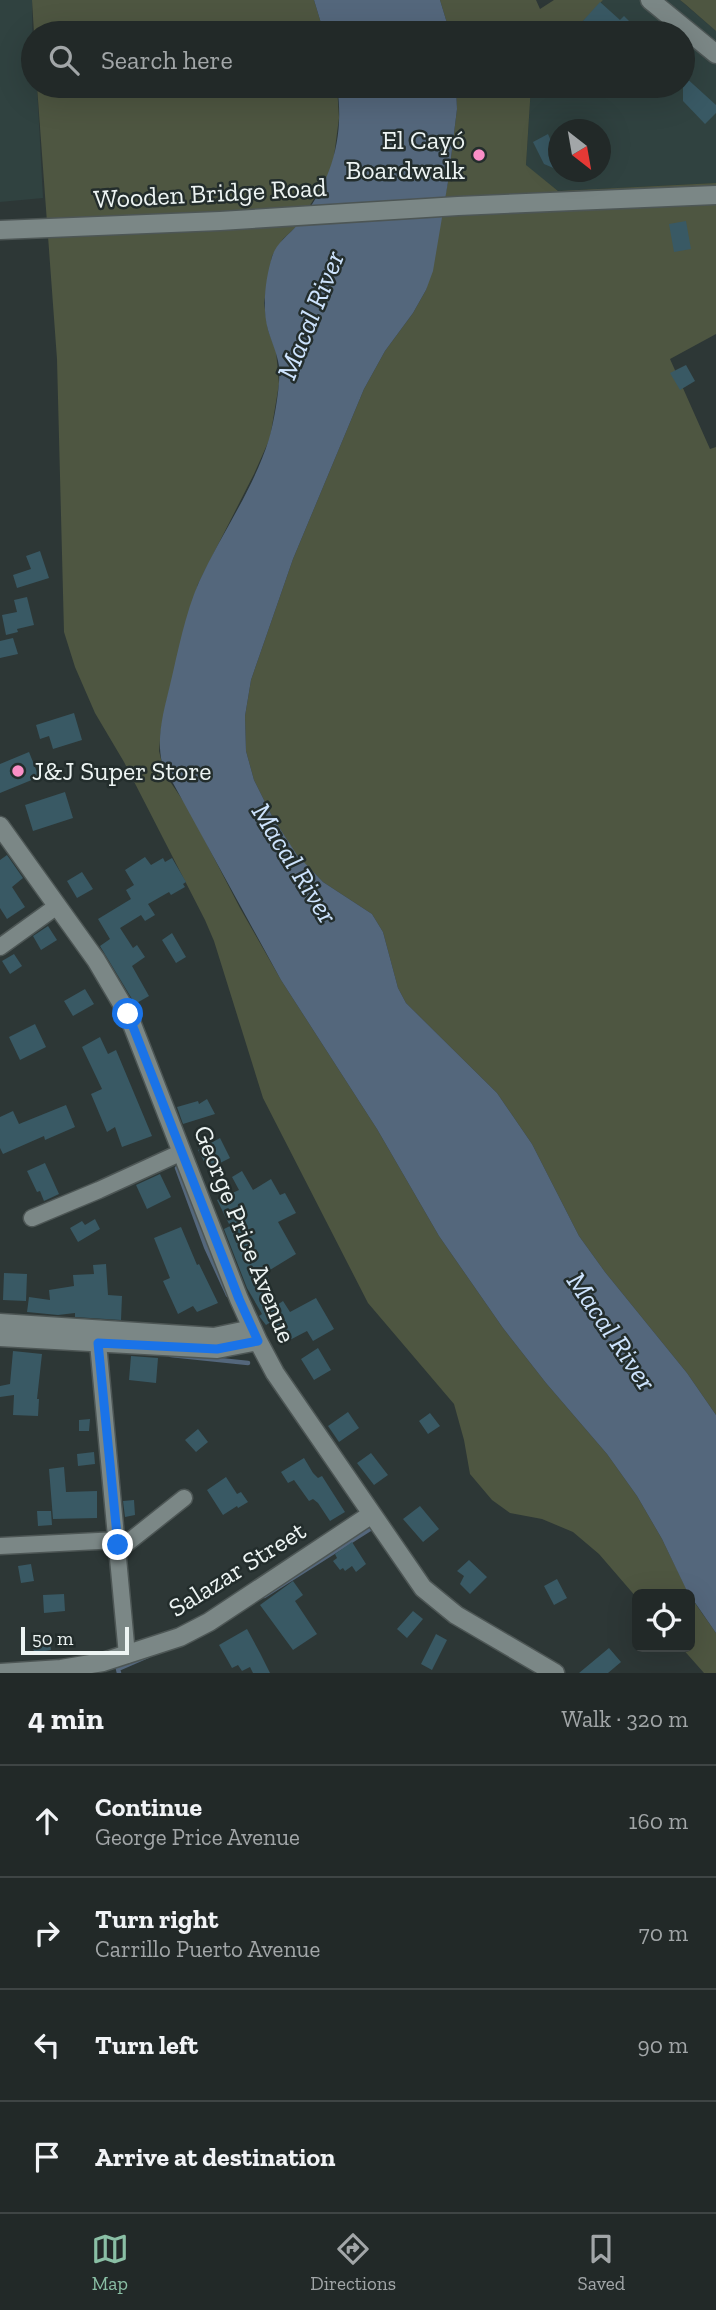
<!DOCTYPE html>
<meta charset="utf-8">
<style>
body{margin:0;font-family:"Zilla Slab",serif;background:#2e3534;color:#f1f3f6}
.controls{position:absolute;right:21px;bottom:21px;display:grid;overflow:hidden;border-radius:10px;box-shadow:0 7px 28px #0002}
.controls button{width:63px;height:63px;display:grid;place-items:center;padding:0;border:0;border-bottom:2px solid #3f4545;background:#222928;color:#f1f3f6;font:35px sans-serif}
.compass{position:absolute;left:548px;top:119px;width:63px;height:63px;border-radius:50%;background:#222928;box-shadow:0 7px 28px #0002;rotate:149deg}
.scale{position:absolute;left:21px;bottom:18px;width:108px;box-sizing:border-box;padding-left:7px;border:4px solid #edf4f3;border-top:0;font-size:19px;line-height:24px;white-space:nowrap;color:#edf4f3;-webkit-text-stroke:5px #232d2c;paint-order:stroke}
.stop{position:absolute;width:21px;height:21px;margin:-16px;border:5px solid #1a73e8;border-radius:50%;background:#fff}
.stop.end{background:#1a73e8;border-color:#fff;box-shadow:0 2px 7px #0008}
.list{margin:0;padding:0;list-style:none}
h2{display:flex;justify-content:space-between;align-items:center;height:91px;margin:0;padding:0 28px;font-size:30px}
h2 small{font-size:23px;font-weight:400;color:#a2a6a8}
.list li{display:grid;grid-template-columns:46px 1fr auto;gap:21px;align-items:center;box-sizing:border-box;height:112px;padding:0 28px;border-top:2px solid #3f4545}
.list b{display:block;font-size:26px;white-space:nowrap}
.list p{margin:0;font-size:23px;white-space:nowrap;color:#a2a6a8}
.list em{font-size:23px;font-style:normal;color:#a2a6a8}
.icon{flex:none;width:38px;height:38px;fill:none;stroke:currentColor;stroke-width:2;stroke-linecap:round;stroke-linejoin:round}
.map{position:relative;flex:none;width:716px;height:1673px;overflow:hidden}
.search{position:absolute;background:#222928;box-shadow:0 7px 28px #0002;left:21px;right:21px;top:21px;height:77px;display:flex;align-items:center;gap:18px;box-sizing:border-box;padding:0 24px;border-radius:38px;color:#a2a6a8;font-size:26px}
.sheet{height:539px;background:#222928}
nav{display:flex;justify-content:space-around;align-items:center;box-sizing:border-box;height:98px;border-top:2px solid #3f4545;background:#222928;font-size:19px;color:#a2a6a8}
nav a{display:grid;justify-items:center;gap:4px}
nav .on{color:#8abfa5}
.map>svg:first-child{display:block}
</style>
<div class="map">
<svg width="716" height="1673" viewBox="0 0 716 1673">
<rect width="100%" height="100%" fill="#2d3736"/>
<path fill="#304240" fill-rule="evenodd" d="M0,0h32l1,86h4l6,112 -43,4z
M603,0h77l36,31v152l-158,8 -32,-25 5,-80h152v-53h-111zM558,130h42v42h-42z"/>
<path fill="#4e5641" d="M32,0h282l10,33h-290z
M440,0h96l4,9 14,-9h49l-31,33h-122z
M680,0h36v31l-31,-27z
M37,86h300l2,32 -6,46 -4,11 -32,51 -14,13 -11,17 -8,47 4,27 8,21 3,33 -9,54 -16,36 -56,110 -31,115 -6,31 -2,21 3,12 5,14 21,31 52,100 41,72 96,149 62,107 64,92 43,55 61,71 30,42 25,43 27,55h-52v4l-38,-44 -26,-22 -31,-13 -32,-6 -18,-13 -22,-26 -6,-34 -10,-36 -86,-101 -105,-205 -49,-157 -9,-21 -81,-158 -29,-49 -20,-46 -11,-35 -7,-273z
M456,86h75l-5,79 32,26 158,-8v151l-46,25 40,90 6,-2v968l-29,-42 -82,-101 -26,-36 -47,-92 -35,-51 -91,-90 -8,-15 -15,-56 -11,-18 -49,-32 -26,-26 -24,-38 -19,-38 -8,-29 -1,-35 6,-36 42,-121 71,-170 21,-38 28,-38 13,-23 22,-108 9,-73z
M690,1596l26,37v40h-12l-23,-26h9z"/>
<path fill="#54677c" d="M314,0h126l10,33h-126z
M337,86h119l1,23 -9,73 -15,89 -7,19 -13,23 -28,38 -21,38 -71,170 -42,121 -6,36 1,35 8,29 19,38 24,37 26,27 49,32 11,18 15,56 8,15 91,90 35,51 47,92 26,36 82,101 29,42v218l-29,-42 -25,-52 -25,-43 -30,-42 -61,-71 -43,-55 -64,-92 -62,-107 -96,-149 -119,-217c-6,-26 2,-53 8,-78 8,-34 15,-71 29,-103 22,-48 54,-92 70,-143 5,-16 12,-56 10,-73 -2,-13 -7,-23 -11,-36 -6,-22 -3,-50 4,-73 4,-14 17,-22 26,-33 33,-41 47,-86 39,-138z"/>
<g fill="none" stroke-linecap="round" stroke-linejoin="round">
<path stroke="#54677c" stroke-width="4.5" d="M177,1168l29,79 22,48
M171,1355l77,8
M264,1596l109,-69
M119,1673l-1,-4 30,-13"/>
</g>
<path fill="#395964" d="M600,2l20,18 4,-4 17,17h-27l-9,-9 -8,9h-25z
M683,75l33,30v8l-11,11 -22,-23z
M548,134l10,23v13l-14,-6 -11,-22z
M686,221l5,28 -17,3 -5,-28z
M686,365l9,16 -15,9 -10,-17z
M40,551l9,27 -32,10 -4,-13 18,-6 -5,-13z
M27,597l7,28 -17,4 1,3 -12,3 -4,-20 15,-3 -3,-12z
M13,638l5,16 -18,4v-17z
M74,713l8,27 -29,9 -4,-13 -9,3 -4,-14z
M29,752l10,25 -39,16v-29z
M65,792l8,26 -40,13 -8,-26z
M7,855l16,23 -11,9 13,20 -18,12 -7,-11v-48z
M145,857l6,8 12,-7 2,4 7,-4 14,24 -3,2 2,3 -14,8 -2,-3 -21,12 7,11 -10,6 -4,-6 -21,13 13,20 4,-3 8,12 -13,9 17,30 -14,8 -35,-58 10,-7 -12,-20 33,-20 -5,-9 8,-5 -9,-15z
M82,872l11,17 -16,9 -10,-17z
M48,926l9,14 -16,10 -8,-14z
M172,933l14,24 -10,6 -14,-23z
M14,954l8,12 -12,8 -8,-13z
M85,989l9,15 -21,12 -9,-15z
M35,1024l11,23 -26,13 -11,-23z
M100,1037l8,17 8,-4 36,86 -30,11 -7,-20 -8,5 -16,-38 11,-5 -20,-42z
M207,1099l8,15 -32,10 -6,-17 21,-6 1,3z
M66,1105l9,22 -30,13 -1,-4 -41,18 -3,-6v-31l13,-6 6,13z
M220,1138l10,20 -22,11 -10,-19z
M45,1163l14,31 -15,7 -4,-10 -3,1 -10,-21z
M242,1171l11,19 18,-11 9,16 5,-2 11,20 -18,9 18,32 -31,19 4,6 -6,3 14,23 6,-4 7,11 26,-14 18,31 -21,12 -6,-10 -21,11 -12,-22 -8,5 -7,-9 3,-2 -15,-26 -23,-59 6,-3 -13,-26 22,-10 -7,-13z
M160,1174l11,23 -24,12 -11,-24z
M95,1219l5,10 -22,13 -8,-14 12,-7 3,4z
M181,1227l16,38 2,-1 19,39 -21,9 -4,-6 -15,8 -15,-33 7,-3 -16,-40z
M106,1264l2,31 14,1 -1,24 -46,-3v-4l-17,2 -31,-3 2,-15 21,3 -1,-10 25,-4 -1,-11 21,-1 -1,-9z
M4,1273l23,1 -1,27 -23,-1z
M318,1348l13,22 -17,10 -13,-21z
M13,1351l29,3 -5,45h2l-1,17 -25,-1 1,-20 -14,2v-11l10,-2z
M131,1356l27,2 -2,25 -27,-3z
M348,1412l11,16 -20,14 -11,-16z
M430,1413l10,13 -12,8 -9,-13z
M90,1419l-1,12h-10v-11z
M198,1429l10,13 -12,10 -11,-12z
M94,1452l1,12 -17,2 -1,-12z
M371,1453l17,22 -14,10 -17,-22z
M304,1458l9,15 5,5 4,-2 23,36 -15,9 -12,-18 -5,-4 -4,2 -15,-21 -6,3 -7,-11z
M64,1467l2,25 31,-1v27l-44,1 -4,-50z
M226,1477l11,17 4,-2 7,10 -10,6 -1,-2 -14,9 -16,-25z
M134,1500l1,15 -10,2 -2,-16z
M420,1506l19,23 -16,13 -20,-23z
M37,1511h14l1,14 -14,1z
M352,1542l14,22 -10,8 -4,-6 -7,5 -2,-3 -3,2 -7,-9 4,-3 -2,-4z
M469,1560l18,17 -17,17 -10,-10 4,-8 -7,-5z
M31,1564l3,17 -13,2 -3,-17z
M557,1579l10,19 -13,7 -10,-19z
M293,1581l10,14 -8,6 22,33 -24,16 -33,-45z
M64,1594l1,17 -21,2 -1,-18z
M413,1611l10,8 -16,19 -10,-9z
M247,1629l13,24 10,20h-17l-3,-6 -8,4 -4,-6 -6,3 -13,-23z
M436,1634l11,6 -15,30 -11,-6z
M49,1635l2,15 -17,3 -2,-15z
M609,1648l12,14 -13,11h-29z"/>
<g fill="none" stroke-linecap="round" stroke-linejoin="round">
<defs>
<path id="street" d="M0,947l57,-41
M32,1218l67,-28 83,-38
M98,1343l29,312
M118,1545l8,-1 58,-46
M0,1546l118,-6"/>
<path id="secondary" d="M650,0l66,54
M0,230l220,-9 238,-15 258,-11
M0,826l96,134 32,54 111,285 19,42 17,32 148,215 33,27 99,58
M0,1323l214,14 38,-8
M0,1337l217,12 41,-8
M0,1673l61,-4 42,-7 77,-25 29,-15 163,-108"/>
</defs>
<use href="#street" stroke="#4d5655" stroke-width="19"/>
<use href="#secondary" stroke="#4d5655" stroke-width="21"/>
<use href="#street" stroke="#7b8786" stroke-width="16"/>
<use href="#secondary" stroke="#7b8786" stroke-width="18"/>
</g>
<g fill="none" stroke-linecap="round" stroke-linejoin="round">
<path stroke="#1a73e8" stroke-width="9" d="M118,1545l-20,-202 119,6 41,-8 -19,-42 -111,-285"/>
</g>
<g fill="#fa8fc7" stroke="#232d2c" stroke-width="2.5">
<circle cx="479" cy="155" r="7"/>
<circle cx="18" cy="771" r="7"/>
</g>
<g text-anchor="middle" stroke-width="5" stroke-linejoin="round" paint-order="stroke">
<g font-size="26" fill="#edf4f3" stroke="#232d2c" text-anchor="end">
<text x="465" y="149">El Cayó<tspan x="465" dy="30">Boardwalk</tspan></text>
<text x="32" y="780" text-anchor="start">J&amp;J Super Store</text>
</g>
<g font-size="26" fill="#edf4f3" stroke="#232d2c">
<text transform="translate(210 193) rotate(-3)" y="9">Wooden Bridge Road</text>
<text transform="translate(245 1234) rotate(68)" y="9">George Price Avenue</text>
<text transform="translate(237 1569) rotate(-32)" y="9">Salazar Street</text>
</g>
<g font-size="28" font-style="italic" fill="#cde3fd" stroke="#232d2c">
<text transform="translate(310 315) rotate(-68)" y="10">Macal River</text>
<text transform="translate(295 863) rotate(58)" y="10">Macal River</text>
<text transform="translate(612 1331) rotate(56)" y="10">Macal River</text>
</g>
</g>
</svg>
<div class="controls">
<button><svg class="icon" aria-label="locate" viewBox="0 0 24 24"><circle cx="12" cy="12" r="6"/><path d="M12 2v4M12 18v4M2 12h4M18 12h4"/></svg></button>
</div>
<svg class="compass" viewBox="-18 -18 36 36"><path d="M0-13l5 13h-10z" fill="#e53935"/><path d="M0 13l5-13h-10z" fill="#a2a6a8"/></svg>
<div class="scale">50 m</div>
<div class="stop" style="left:128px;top:1014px"></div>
<div class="stop end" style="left:118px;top:1545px"></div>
<div class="search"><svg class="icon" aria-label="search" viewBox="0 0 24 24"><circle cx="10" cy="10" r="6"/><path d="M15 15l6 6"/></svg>Search here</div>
</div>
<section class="sheet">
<h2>4 min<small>Walk · 320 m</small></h2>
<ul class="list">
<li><svg class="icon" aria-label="ahead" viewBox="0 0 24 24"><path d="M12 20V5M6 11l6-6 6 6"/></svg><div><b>Continue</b><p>George Price Avenue</p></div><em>160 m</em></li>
<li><svg class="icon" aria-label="right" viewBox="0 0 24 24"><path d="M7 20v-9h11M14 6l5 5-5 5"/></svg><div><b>Turn right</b><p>Carrillo Puerto Avenue</p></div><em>70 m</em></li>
<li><svg class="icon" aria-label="left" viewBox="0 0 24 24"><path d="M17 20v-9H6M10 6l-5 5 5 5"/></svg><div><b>Turn left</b></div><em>90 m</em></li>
<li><svg class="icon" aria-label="arrive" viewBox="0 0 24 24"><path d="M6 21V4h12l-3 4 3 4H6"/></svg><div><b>Arrive at destination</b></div></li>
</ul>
</section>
<nav>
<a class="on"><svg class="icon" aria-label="map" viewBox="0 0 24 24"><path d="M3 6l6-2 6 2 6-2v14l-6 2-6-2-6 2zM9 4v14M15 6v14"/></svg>Map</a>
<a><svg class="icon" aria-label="directions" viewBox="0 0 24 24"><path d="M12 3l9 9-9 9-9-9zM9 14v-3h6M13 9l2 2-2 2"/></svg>Directions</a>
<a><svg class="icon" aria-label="saved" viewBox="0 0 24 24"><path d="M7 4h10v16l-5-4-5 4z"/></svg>Saved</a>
</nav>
